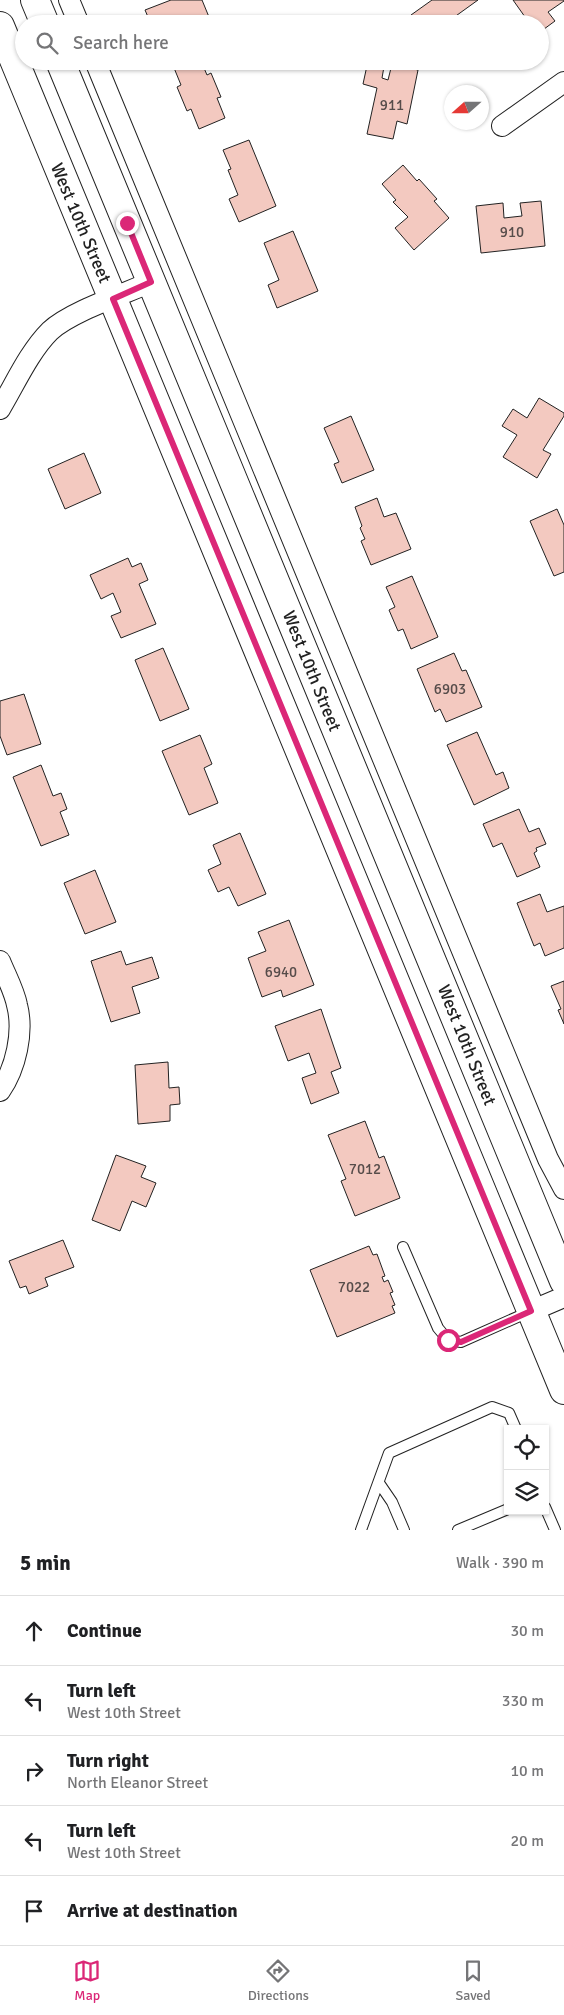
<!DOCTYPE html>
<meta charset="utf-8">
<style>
body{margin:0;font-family:Signika,sans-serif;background:#f2f2f2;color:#202124}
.controls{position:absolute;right:15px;bottom:15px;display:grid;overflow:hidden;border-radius:0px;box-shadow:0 1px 4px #0004}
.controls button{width:45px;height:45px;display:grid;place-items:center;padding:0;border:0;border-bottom:1px solid #e0e0e0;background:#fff;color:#202124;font:25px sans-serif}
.compass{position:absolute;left:444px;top:85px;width:45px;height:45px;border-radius:50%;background:#fff;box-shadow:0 1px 4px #0004;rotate:249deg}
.stop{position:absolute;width:15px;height:15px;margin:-11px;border:4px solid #db2777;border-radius:50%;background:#fff}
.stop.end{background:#db2777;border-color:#fff;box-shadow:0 1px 5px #0008}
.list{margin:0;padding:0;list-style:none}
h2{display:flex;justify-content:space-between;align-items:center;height:65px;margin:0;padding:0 20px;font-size:21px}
h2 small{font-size:16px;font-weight:400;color:#757577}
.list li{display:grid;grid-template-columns:32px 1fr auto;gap:15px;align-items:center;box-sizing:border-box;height:70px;padding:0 20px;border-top:1px solid #e0e0e0}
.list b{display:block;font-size:19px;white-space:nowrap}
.list p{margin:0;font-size:16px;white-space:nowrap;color:#757577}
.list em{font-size:16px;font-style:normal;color:#757577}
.icon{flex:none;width:28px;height:28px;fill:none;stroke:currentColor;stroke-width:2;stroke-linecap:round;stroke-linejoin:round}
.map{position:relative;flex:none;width:564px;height:1530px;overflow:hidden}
.search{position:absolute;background:#fff;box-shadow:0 1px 4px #0004;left:15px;right:15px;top:15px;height:55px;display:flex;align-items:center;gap:12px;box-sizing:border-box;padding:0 18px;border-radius:28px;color:#757577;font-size:19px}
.sheet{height:415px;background:#fff}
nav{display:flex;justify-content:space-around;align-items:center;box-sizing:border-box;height:70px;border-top:1px solid #e0e0e0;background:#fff;font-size:14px;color:#757577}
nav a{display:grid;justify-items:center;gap:2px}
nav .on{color:#db2777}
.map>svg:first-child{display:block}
</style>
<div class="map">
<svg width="564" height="1530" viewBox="0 0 564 1530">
<rect width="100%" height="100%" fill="#fff"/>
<path fill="#f3c9c0" stroke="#222" d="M171,0h31l7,17 -17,7h-41l-6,-14z
M432,0h46l-25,18 4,6h-40l-6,-9z
M513,0h51v1l-16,11 7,9 -15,11v-8h-10z
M176,61h25l6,14 4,-2 10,24 -4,1 8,20 -26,11 -8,-20 -4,2 -10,-24 4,-2 -9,-22z
M368,61h17l-3,17 6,2 4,-16 26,6 -11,54 -10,-3 -4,18 -26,-5 10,-46 -14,-4z
M249,140l27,66 -37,16 -10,-23 9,-4 -10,-25 3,-1 -8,-19z
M403,165l14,16 2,-2 18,20 -3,2 15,17 -35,32 -19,-22 13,-11 -15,-15 3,-2 -14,-16z
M541,201l4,45 -64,7 -5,-47 27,-3 1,15 18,-2 -2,-13z
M293,231l25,60 -41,17 -9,-23 11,-5 -15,-37z
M539,398l25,15v3l-21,34 8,4 -14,24 -34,-21 14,-22 -15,-9 11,-17 14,9z
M351,416l23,54 -32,13 -8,-19 5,-2 -15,-34z
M84,453l17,40 -36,16 -17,-40z
M377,498l7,19 12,-4 15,36 -40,16 -10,-24 4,-2 -5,-11 2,-2 -7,-19z
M557,509l7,16v47l-10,4 -24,-55z
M128,558l4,9 9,-4 7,17 -9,4 17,40 -35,14 -10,-22 10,-4 -8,-19 -12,6 -11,-24z
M412,576l26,61 -27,12 -8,-20 -5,2 -9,-21 6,-3 -9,-20z
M163,648l26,61 -29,12 -25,-61z
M454,653l8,18 4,-1 16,37 -36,15 -6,-13 -5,3 -18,-43z
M24,694l17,50 -34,11 -7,-19v-35z
M477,732l19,43 7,-3 6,16 -35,17 -27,-60z
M200,735l12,29 -8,4 14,35 -29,12 -27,-64z
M41,765l12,31 8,-3 6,16 -7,3 9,23 -28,11 -28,-69z
M519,809l10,23 10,-4 7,16 -10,4 1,3 -3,2 6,14 -23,10 -15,-34 -9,4 -10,-23z
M240,833l26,61 -28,12 -9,-19 -11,5 -10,-22 13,-6 -8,-19z
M95,870l21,52 -31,12 -21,-51z
M540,894l7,18 17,-6v42l-19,8 -5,-13 -6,3 -17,-43z
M289,920l25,65 -31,12 -2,-7 -19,7 -14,-39 18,-7 -8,-19z
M121,951l5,14 26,-8 7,21 -27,9 8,26 -29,9 -20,-61z
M564,981v43l-6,-14 3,-1 -10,-23z
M321,1009l20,59 -10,4 8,21 -28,11 -9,-26 14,-5 -7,-20 -21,8 -13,-35z
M168,1062l1,26 10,-1 1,17 -10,1v16l-32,3 -3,-59z
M365,1121l14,37 5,-2 16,42 -45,18 -14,-35 5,-2 -18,-44z
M116,1155l30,11 -5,11 15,6 -10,24 -14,-6 -12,30 -28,-11z
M63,1240l11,27 -29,11 3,8 -19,8 -3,-8 -6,2 -11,-27z
M369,1246l4,9 4,-1 8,22 -3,1 2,5 4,-2 5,12 -3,1 5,12 -3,1 3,7 -58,24 -27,-67z"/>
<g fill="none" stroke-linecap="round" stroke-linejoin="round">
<defs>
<path id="lane" d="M403,1247l35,81 10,12 13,2 70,-31
M379,1483l13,19 12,28
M545,1507l10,23
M361,1530l28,-77 103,-46 17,6 7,16
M458,1530l50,-21"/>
<path id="street" d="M69,0l10,24
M95,61l453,1098 16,30
M502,126l62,-44
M0,409c15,-25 29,-57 50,-78 20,-19 74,-37 101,-49
M0,961c6,15 14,29 17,44 7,27 -1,63 -17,86
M531,1311l33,-14"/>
<path id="primary" d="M35,0l10,24
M0,26l564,1364
M60,61l504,1220"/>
</defs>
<use href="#lane" stroke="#222" stroke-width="12"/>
<use href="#street" stroke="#222" stroke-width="22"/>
<use href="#primary" stroke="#222" stroke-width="30"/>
<use href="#lane" stroke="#fff" stroke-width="10"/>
<use href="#street" stroke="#fff" stroke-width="20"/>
<use href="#primary" stroke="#fff" stroke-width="28"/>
</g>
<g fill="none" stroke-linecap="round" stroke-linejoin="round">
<path stroke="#db2777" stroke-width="6" d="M127,223l24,59 -38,17 418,1012 -70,31 -13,-2"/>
</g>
<g text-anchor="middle" stroke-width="4" stroke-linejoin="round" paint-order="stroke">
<g font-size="15" fill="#564c4a">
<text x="392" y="110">911</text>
<text x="512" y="237">910</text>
<text x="450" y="694">6903</text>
<text x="281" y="977">6940</text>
<text x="365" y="1174">7012</text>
<text x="354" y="1292">7022</text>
</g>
<g font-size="18" fill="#222" stroke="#fff">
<text transform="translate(81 223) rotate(67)" y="6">West 10th Street</text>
<text transform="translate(312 671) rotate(68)" y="6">West 10th Street</text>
<text transform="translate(467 1045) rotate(68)" y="6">West 10th Street</text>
</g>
</g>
</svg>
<div class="controls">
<button><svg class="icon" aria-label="locate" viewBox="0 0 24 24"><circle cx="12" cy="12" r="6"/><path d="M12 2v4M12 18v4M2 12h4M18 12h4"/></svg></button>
<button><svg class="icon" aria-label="layers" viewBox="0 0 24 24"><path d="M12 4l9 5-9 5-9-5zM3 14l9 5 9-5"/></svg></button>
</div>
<svg class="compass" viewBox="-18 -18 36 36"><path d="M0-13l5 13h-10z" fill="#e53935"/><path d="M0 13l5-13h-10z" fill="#757577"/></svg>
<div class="stop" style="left:448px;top:1340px"></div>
<div class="stop end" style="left:127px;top:223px"></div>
<div class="search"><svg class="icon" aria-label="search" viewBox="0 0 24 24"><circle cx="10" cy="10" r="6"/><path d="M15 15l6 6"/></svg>Search here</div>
</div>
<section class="sheet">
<h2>5 min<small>Walk · 390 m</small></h2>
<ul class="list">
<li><svg class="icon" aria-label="ahead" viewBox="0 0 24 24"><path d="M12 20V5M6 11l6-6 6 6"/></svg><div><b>Continue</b></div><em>30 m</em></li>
<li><svg class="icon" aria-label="left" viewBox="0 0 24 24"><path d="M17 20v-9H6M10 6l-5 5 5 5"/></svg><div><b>Turn left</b><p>West 10th Street</p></div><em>330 m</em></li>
<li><svg class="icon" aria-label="right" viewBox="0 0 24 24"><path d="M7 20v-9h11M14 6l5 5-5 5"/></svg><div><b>Turn right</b><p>North Eleanor Street</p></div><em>10 m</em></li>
<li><svg class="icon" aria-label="left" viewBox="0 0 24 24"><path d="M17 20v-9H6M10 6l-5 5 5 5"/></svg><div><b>Turn left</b><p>West 10th Street</p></div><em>20 m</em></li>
<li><svg class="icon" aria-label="arrive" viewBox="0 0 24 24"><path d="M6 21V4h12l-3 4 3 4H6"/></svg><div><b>Arrive at destination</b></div></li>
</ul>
</section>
<nav>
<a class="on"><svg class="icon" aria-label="map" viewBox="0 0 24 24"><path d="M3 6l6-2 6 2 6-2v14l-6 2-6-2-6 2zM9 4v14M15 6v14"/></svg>Map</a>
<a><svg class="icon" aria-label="directions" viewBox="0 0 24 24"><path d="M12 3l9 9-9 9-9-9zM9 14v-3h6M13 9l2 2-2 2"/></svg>Directions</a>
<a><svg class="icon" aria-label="saved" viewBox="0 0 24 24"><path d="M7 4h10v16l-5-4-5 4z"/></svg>Saved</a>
</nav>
